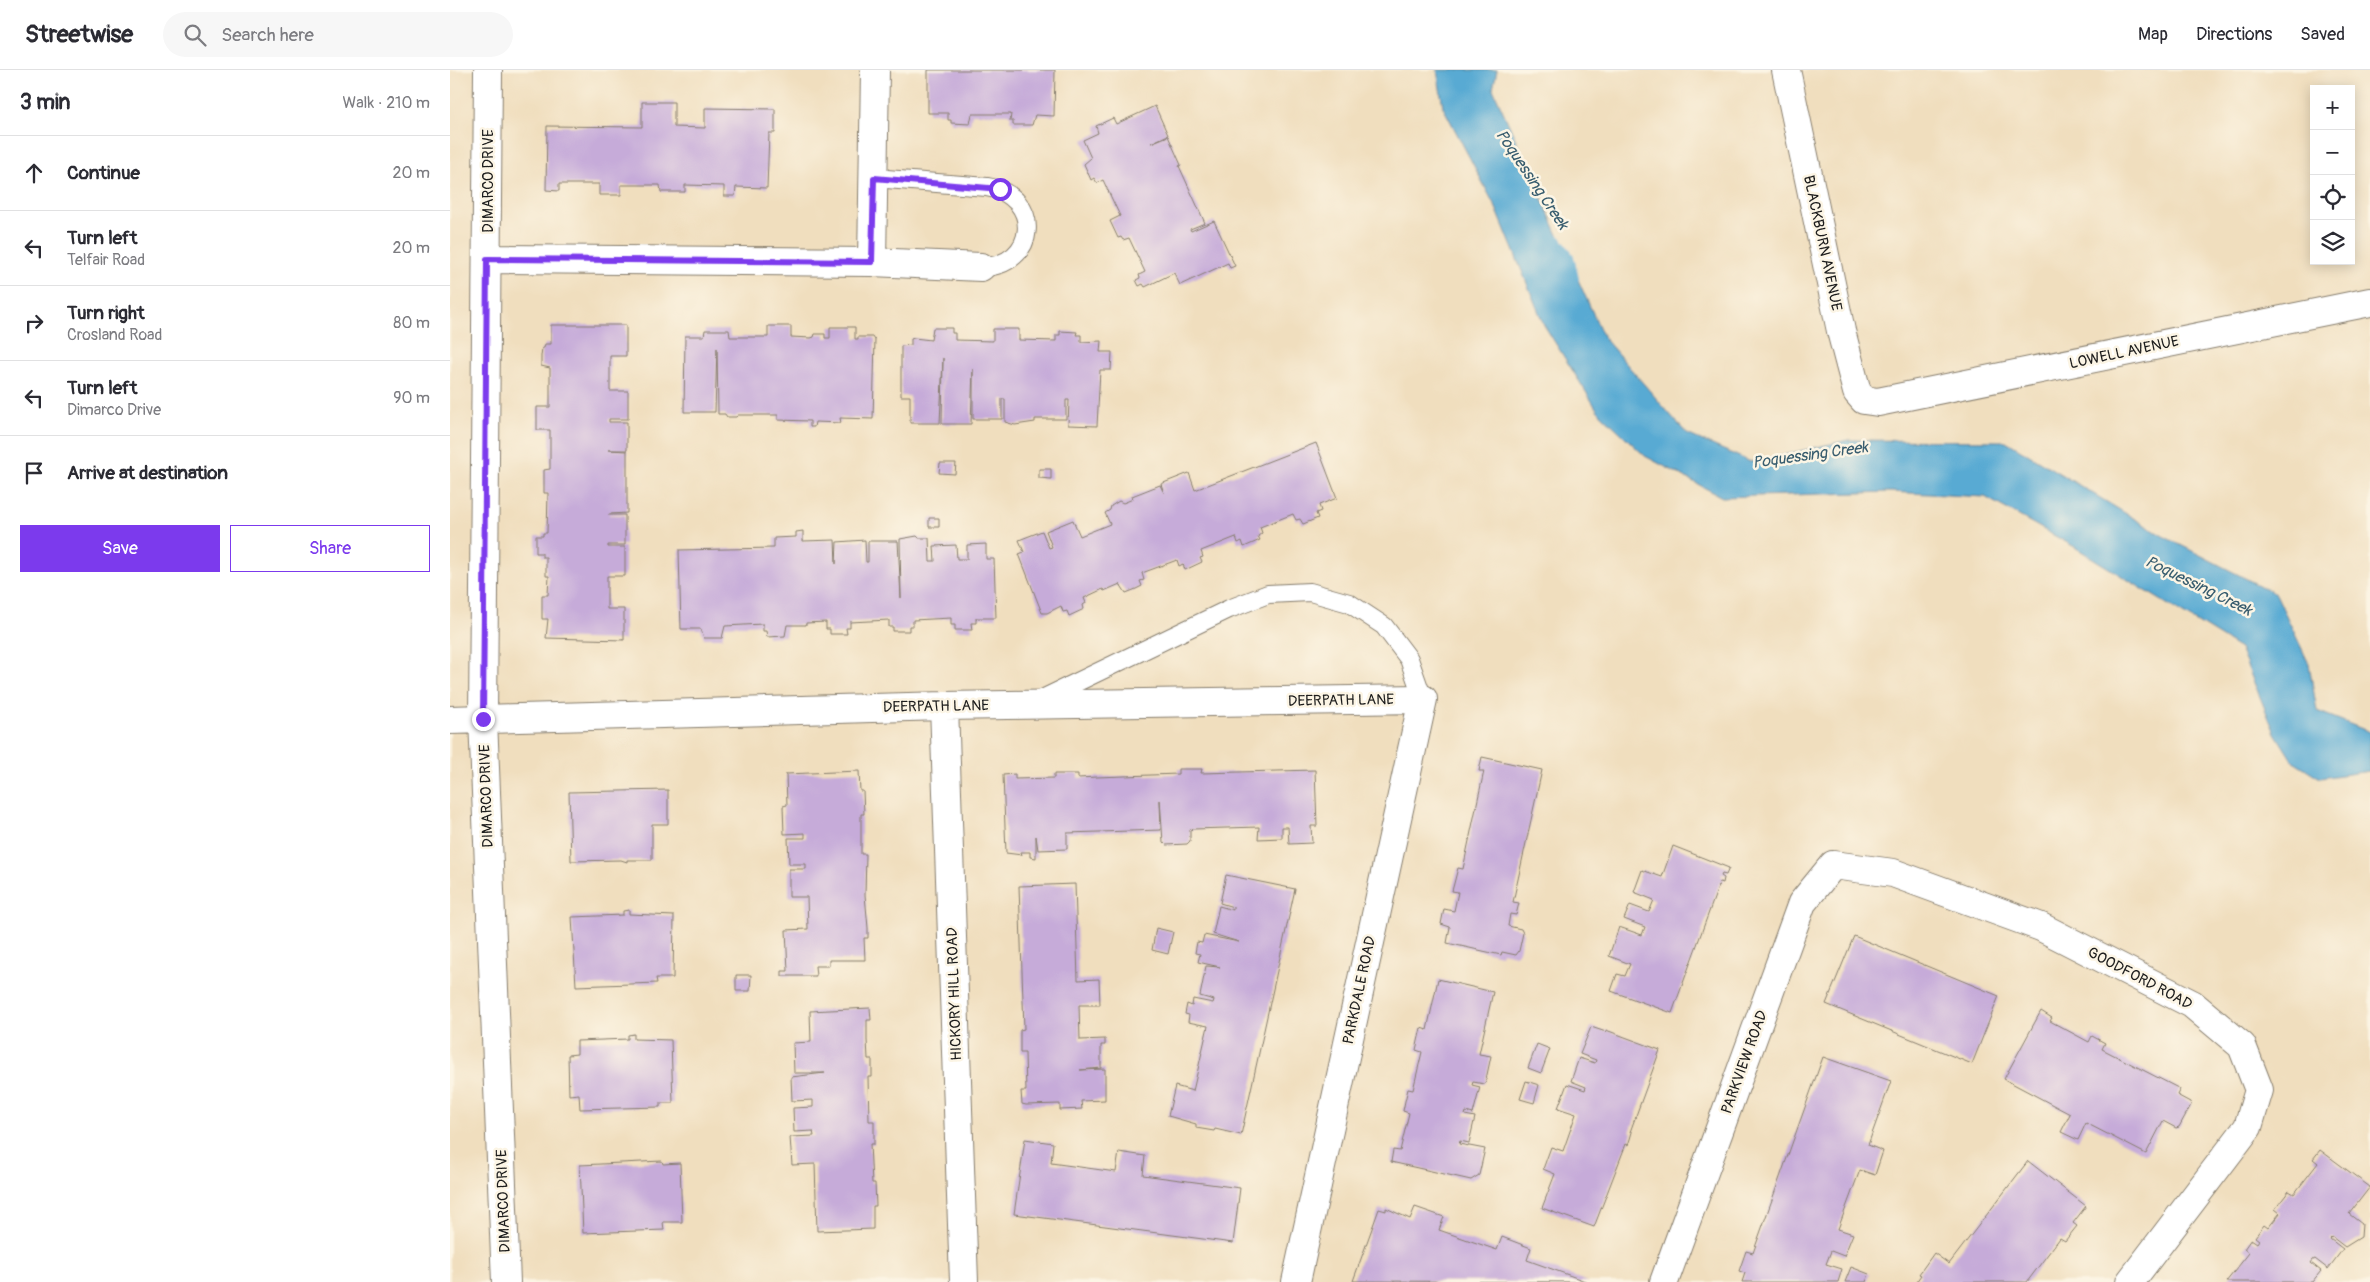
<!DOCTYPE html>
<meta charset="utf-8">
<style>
body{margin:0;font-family:Pangolin,sans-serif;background:#f7f7f7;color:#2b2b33}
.controls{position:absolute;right:15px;top:15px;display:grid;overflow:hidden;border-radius:0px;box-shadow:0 2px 12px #0003}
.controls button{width:45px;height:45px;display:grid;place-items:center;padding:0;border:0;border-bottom:1px solid #e1e1e2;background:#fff;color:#2b2b33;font:25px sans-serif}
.stop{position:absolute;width:15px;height:15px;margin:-11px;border:4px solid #7c3aed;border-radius:50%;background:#fff}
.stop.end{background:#7c3aed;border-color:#fff;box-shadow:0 1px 5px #0008}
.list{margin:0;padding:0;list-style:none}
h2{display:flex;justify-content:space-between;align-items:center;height:65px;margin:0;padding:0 20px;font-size:21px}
h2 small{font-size:16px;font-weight:400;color:#7c7c81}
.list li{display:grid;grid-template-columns:32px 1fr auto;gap:15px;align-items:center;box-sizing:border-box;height:75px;padding:0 20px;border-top:1px solid #e1e1e2}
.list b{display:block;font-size:19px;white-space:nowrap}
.list p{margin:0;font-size:16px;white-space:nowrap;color:#7c7c81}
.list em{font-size:16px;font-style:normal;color:#7c7c81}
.actions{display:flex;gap:10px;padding:15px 20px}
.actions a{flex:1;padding:11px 0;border:1px solid #7c3aed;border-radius:0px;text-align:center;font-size:18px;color:#7c3aed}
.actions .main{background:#7c3aed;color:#fff}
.icon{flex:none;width:28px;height:28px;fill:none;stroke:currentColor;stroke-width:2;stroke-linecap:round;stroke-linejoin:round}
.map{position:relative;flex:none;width:1920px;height:1212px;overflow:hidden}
header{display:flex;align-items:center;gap:30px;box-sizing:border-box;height:70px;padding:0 25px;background:#fff;border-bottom:1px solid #e1e1e2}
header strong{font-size:24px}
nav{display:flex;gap:28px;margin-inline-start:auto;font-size:18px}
.search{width:350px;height:45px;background:#f7f7f7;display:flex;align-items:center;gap:12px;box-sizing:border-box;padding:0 18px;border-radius:28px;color:#7c7c81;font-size:19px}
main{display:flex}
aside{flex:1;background:#fff}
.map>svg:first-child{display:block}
</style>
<header>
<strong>Streetwise</strong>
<div class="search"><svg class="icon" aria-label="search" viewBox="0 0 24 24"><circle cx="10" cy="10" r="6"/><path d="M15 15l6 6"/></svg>Search here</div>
<nav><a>Map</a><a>Directions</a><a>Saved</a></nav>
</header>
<main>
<aside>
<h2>3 min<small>Walk · 210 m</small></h2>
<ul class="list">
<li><svg class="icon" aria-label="ahead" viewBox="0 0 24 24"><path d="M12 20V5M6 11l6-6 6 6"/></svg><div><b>Continue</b></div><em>20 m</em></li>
<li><svg class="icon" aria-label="left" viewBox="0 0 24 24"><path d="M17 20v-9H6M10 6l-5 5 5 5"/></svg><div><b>Turn left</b><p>Telfair Road</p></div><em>20 m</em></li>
<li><svg class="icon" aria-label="right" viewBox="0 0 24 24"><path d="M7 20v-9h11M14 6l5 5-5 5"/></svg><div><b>Turn right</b><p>Crosland Road</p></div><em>80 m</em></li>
<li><svg class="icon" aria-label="left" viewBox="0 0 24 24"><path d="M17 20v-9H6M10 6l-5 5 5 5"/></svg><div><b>Turn left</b><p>Dimarco Drive</p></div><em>90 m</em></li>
<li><svg class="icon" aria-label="arrive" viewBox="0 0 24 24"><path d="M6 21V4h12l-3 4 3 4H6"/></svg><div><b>Arrive at destination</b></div></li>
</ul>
<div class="actions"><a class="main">Save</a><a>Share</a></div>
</aside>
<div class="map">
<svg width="1920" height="1212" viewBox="0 0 1920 1212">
<rect width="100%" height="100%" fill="#fcf5e5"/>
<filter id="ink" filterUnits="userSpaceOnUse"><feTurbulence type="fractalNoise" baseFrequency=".02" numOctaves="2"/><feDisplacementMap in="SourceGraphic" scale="10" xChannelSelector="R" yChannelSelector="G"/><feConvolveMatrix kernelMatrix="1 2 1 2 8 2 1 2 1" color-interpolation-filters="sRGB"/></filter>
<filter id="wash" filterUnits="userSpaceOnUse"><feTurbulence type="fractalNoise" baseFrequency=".0096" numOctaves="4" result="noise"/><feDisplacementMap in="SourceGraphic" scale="20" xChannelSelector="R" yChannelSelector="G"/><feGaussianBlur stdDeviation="1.12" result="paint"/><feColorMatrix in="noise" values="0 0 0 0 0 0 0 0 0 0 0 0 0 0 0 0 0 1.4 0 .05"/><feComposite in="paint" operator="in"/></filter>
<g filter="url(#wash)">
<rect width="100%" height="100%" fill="#f0debe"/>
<path fill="#59aad3" stroke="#3a6378" d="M987,0h60l-4,19 111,249 83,96 64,28 97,-22 158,1 157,95 113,58 33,70 8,47 53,21v39l-50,7 -28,-18 -17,-27 -35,-84 -167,-103 -88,-49 -95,-5 -168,5 -77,-41 -47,-45 -54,-86 -48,-117 -53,-101z"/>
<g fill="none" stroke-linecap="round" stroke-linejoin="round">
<path stroke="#59aad3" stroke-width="10" d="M1107,170l12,17 5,22"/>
</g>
<g id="blocks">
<path fill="#c6abd9" d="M478,0h127l-1,46 -19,-1 -3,10h-19v-4h-3l1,-7h-39l-2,10 -19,-1v-3h-3v-7h-20z
M192,32h32v25l31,1v-20l70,1v24h-6l-2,55 -31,-1 -1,9h-11v-10l-39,-1v7h-24l-1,-7h-39v10h-22v-11h-40v7l-13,-1 1,-64 95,1z
M705,36l13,29 -17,8 17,-7 13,29 -2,1 26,57 -15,6 1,2 23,-10 21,45 -5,2 -2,-5 -48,22 -6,-12 -29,14 -2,-3 -4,2 -3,-6 4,-2 -1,-3 6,-3 -16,-34 -6,2 -2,-3 -3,1 -8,-17 10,-5 -17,-36 -6,3 -3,-5 -3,2 -7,-16 7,-6 -8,-18 15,-7 -2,-7 17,-8 3,6z
M101,255h75v31h-16v35h18v28h-19v3h18v28h-19l19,1v62l-18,1v1h16v30h-17v2h17v29h-18v33h17v31l-78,-2 2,-19h-6v-24h6l1,-19h-3v-19h-4v-4h-6v-17h7v-3h4l1,-40h-4v-23l6,-1v-39h-13v-23h13v-39l-9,-2v-10l1,-8h2l1,-4h6z
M318,256h23v11l20,1 3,-1 1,-3h10v4h5v-11h25v12h3v-2h14l3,2 -2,80 -33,-1 1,5 -26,-1 -1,5h-4v-6l-32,-1v-5h-40l-2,2h-9l-2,-3h-7l-1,-66 -2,64h-31l1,-76h19l1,-6h24l1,7h38z
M483,258h19v5h3v7l38,1v-12h26v11l37,1v-6h4v-4l17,1 -1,3h5v7l20,-1 -1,11h12l-1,18h-11l-3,56 -29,-1 1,-25h-3v19h-31v3l-20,3 -10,-3v-23h-3v20h-29v-50l-2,55h-29l1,-66 -3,65h-30v-27h-9v-50l10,-1v-6l3,-1 17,2z
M866,373l21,55 -18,7 2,6 -5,2 2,5 -15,6 -3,-5 -4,1 -3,-6 -33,13 2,6 -4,3 2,4 -16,7 -2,-6 -4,2 -2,-6 -35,14 2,6 -3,1 2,4 -17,8 -2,-6 -4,2 -2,-6 -35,13 2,7 -4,1 2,5 -6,3 -10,4 -6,-9 -16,7 -1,-2 -19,9 2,5 -3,2 1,4 -15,7 -2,-5 -4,1 -2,-6 -14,7h-5l-23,-59 5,-2 -5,-12 23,-9 7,17 3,-1 -6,-16 27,-11 7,16 30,-12 -5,-11 5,-3 1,-4 8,-5 4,2 10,-4 -1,-3 28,-11 4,8 -3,-9 28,-11 6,17z
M490,393h16l-1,11 -16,-1z
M589,399h12v10l-12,-1z
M479,448h10v9h-10z
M353,461v10l32,-1 1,24 1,-22 28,-2 1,22h2v-21h30l3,57 -1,-59 17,-3 2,2h10l1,23h5l-1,-15 22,-1 1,14h10v-14l19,-1v15h8l2,59h-20v5h-5l1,7h-17v-5h-4v-7l-38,2v6h-4v5h-16v-4h-4v-7l-39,2v6h-4l1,6h-17v-5h-4v-7l-20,1v2h-19l-2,11 -18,1 -1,-6h-3v-7l-38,2 -3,12h-18l-3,-9h-20l-2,-79 95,-2v-10l22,-1v-5z
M1032,687l60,13 -29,132 6,1 -3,12 -6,-1 -2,12 13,3 2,4 -4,18 -3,4 -14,-3 -1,3 -54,-12 3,-16 -9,-3 3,-15 10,2 4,-19 -6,-1 6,-23 5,1 4,-19 17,-79h-5z
M728,699h24l-1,4 114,-3 2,56h-6l1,17 -23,1 -1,-17h-6v11l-24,1 1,-12 -66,2 -3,1v11l-3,3 -21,1 -3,-3 -3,-42 1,30 -94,3v16l-29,1 -2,-14v22l-6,-1v-5h-9l1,3 -16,-2 -3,-78 12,-1v5l39,-1v-4h24v4l19,-1 81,-3z
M409,701l1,20h3l1,23h-3v40h5l-1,41 3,33v10h-4l1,22h-36v6h-14l1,10h-34v-5h6l-2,-41 22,-1 -1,-32h-18v-28h17v-5h-17l-1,-26h17v-5l-21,1 -1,-28 4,-1 -1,-31z
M218,720v34h-16v36h-25v2l-6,-2 -50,1 -2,-69z
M1223,776l56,22 -3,7 -4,-1 -1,2 3,2 -1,5 -3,-1 -48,131 -61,-22 6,-17 8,2 5,-12 -21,-8 10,-29 23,8 3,-8 -21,-8 6,-14 19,7 5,-12 -20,-8 8,-22 20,7z
M776,805l69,14 -54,246 -26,-6 -1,2 -18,-3v-4l-28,-8 7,-30 18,5 15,-65 -20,-4 1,-7 -4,-1 2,-10 5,2 1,-7 20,4 1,-3 -14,-4 6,-30 14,1 -22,-5 2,-8 -5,-1 2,-11 5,1 2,-8 35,7 -26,-8 6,-28 14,4v-3l-13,-4z
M625,814l3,96 21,-1 1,26h-21l1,35 25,-1v6h-4v23l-21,2 25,-1v31l-24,1 1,8 -22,1v-6l-34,1 -4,-1 -1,-13h5l-1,-38h-5v-23l4,-1 -5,-143z
M179,840v4l45,2 -1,62h-17l1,5 -81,3 -4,-69 51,-2v-4z
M706,858l17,4 -5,22 -16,-4z
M1404,866l145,60 -27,68 -146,-60z
M286,905h15l-1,16h-14z
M988,909l55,13 -14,62 12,2 -6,28 -12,-2 -1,3 8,2 -7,27 -7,-2 -1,3 10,2 -6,26 -9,-2 -1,3 26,5 -6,26 -8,5 -80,-18 2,-12 7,1 9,-38 -6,-2 2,-10 3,-12 5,1 9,-38 -6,-2 5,-22 6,2z
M420,938l1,12h-4v20l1,19h4v18h-4l1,44h5v23h-4l2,39h3l1,23h-3v23l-56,2 -2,-67 -23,1 -2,-28 24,-1 -1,-5 -19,1 -1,-24 20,-1v-7l-21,1 -1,-24 34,-4h-31l-1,-30 18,-1 -1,-31z
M1591,941l11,7 -2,3 39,21 3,-6 13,7 -3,6 78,40 -3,6 13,7 1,3 -12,22 -3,1 -13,-7 -17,33 -60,-31 -8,17 -17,-8 9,-18 -66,-35z
M1141,957l15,5v-2l54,20 -30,82h2l-2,7 -2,6 -2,-1 -32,83 -52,-19 13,-34 -12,-5 8,-22 12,4 13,-37 -18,-6 9,-24 18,6 1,-3 -15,-6 8,-23 16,5 1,-3 -16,-6z
M184,964v5l37,1 2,63h-13v4l-80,2 -1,-15 -10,1 -1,-40 9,-1v-13l51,-2v-4z
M1087,974l13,5 -9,24 -13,-5z
M1373,987l68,24 -23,64 15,6 -8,24 -15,-5 -22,59 15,5 -9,22 -13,-5 -5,13 16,5 -4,13h-96l3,-9 -6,-2 7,-20 7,2z
M1076,1011l13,4 -5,18 -14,-4z
M575,1069l28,4 -2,20 65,9 3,-20 26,4 -2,19 97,13 -7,55 -219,-29z
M1870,1080l50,37 -21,27 13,10 -1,13 -16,10 -13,-10 -2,2 13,10 -15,20 -13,-10 -2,1 -2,3 10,8 -9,11h-86l23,-29 -5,-4 7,-10 6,4 2,-3 -4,-3 9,-12 4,3 12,-15 -5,-4 14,-18 5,3 24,-31 -5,-4z
M212,1091l1,3 17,-1 2,59h-19l1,8 -81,3 -3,-68z
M1578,1091l58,45 -13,17 4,3 -12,15 -5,-3 -33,44h-111l5,-7 -2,-1 15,-21 15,11z
M965,1137l29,10 -5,13 58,20 5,-13 29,11 -4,12 61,22 -235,-1 26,-72 7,2v-3l24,11z
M1401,1197l18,7 -3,8h-21z"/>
</g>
</g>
<g filter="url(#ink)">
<use href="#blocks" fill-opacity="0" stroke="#867d6d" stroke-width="1"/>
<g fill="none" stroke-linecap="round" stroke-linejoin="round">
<defs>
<path id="service" d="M424,108l113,9c57,9 51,80 -6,80
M590,630l189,-91 39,-15 42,-2 39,11 35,23 25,33 14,40"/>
<path id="minor" d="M38,0l-5,649 23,563
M1336,0l55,261 16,61 7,8 14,2 492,-100
M37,189l385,3 109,5
M422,192l3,-192
M494,636l20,576
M0,650l494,-14 479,-7 -127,583
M1214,1212l138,-379 31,-38 60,8 148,54 151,77 50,42 17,44 -11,37 -118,155"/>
</defs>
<use href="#service" stroke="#867d6d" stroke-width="20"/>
<use href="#minor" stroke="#867d6d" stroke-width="30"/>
<use href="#service" stroke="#fff" stroke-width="18"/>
<use href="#minor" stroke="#fff" stroke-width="28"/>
</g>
</g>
<g fill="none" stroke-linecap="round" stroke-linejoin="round" filter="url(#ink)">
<path stroke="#7c3aed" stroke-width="6" d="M33,649l4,-460 385,3 2,-84 126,11"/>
</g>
<g text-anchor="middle" stroke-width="5" stroke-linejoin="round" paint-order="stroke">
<g font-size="15" fill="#1c1c1c" stroke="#fcf5e5">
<text transform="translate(38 111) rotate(-90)" y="5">DIMARCO DRIVE</text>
<text transform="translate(1373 173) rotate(78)" y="5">BLACKBURN AVENUE</text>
<text transform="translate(1674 282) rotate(-12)" y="5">LOWELL AVENUE</text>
<text transform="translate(891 630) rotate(-1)" y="5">DEERPATH LANE</text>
<text transform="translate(486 636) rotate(-1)" y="5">DEERPATH LANE</text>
<text transform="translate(36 726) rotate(-92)" y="5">DIMARCO DRIVE</text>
<text transform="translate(1690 908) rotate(28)" y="5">GOODFORD ROAD</text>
<text transform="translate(909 920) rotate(-78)" y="5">PARKDALE ROAD</text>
<text transform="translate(504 924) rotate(-92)" y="5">HICKORY HILL ROAD</text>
<text transform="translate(1294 992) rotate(-70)" y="5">PARKVIEW ROAD</text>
<text transform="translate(53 1131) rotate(-92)" y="5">DIMARCO DRIVE</text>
</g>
<g font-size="16" font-style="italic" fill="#375c6e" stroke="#fcf5e5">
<text transform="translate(1083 109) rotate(56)" y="6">Poquessing Creek</text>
<text transform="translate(1360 384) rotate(-8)" y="6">Poquessing Creek</text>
<text transform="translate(1749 515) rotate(26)" y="6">Poquessing Creek</text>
</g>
</g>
</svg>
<div class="controls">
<button>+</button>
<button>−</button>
<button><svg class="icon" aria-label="locate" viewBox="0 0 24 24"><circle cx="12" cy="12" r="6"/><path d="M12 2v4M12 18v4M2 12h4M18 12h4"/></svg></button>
<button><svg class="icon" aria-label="layers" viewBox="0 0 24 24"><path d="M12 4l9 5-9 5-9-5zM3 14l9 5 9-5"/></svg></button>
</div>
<div class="stop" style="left:550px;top:119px"></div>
<div class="stop end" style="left:33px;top:649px"></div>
</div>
</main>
